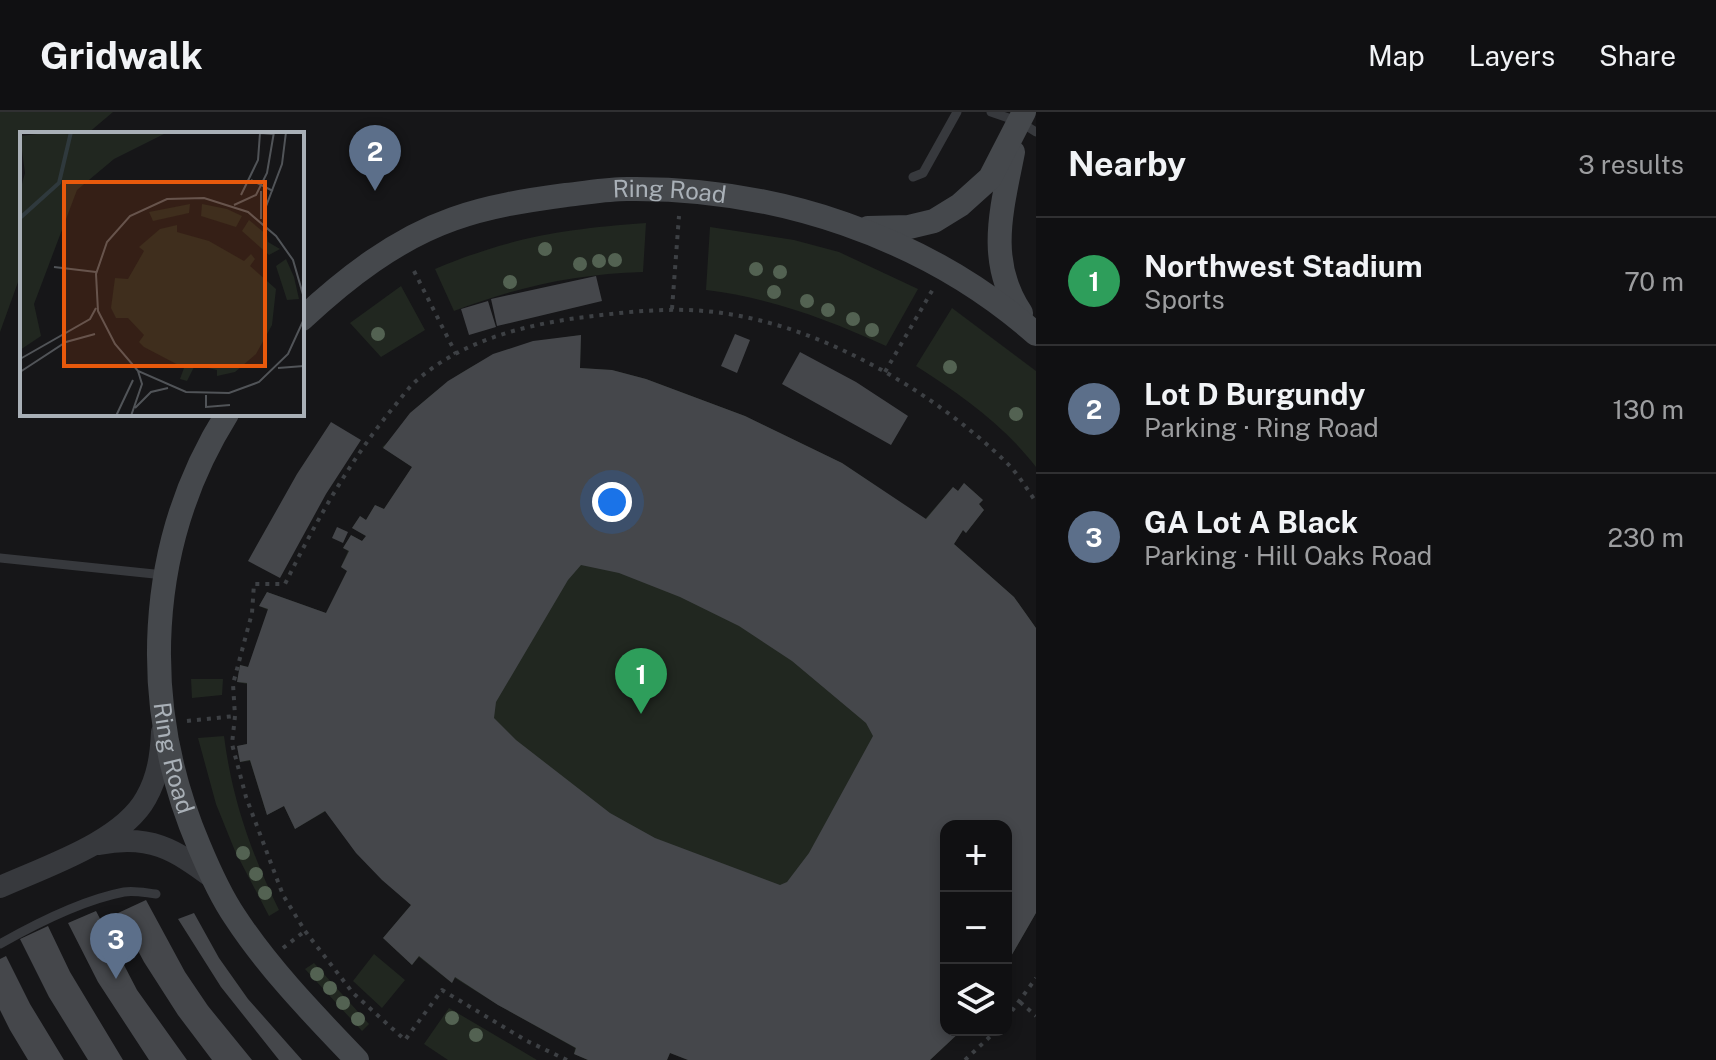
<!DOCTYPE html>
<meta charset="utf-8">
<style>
body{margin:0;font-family:"Public Sans",sans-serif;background:#1e1e20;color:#f1f3f6}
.controls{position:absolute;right:24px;bottom:24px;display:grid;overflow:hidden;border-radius:16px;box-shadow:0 4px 12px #0003}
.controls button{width:72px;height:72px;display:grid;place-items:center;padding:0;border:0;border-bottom:2px solid #303032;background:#101012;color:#f1f3f6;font:40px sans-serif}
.you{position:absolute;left:612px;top:390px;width:28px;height:28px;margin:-20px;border:6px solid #fff;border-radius:50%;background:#1a73e8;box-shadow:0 0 0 12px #1a73e833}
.badge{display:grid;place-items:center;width:52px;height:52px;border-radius:50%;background:#2563eb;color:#fff;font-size:26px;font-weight:700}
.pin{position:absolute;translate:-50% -66px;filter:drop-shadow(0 2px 4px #0008)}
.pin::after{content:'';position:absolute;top:42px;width:28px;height:24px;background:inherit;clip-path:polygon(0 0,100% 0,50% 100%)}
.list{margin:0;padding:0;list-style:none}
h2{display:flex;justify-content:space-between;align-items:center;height:104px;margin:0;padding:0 32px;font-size:34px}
h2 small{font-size:26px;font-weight:400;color:#9c9d9f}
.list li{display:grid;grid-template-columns:52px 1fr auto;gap:24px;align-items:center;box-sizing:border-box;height:128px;padding:0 32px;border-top:2px solid #303032}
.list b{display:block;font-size:30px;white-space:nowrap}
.list p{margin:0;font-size:26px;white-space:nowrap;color:#9c9d9f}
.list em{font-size:26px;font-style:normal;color:#9c9d9f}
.icon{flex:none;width:44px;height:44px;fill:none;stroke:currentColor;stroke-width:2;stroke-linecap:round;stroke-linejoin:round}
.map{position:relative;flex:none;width:1036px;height:948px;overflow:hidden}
header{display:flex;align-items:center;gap:48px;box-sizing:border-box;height:112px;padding:0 40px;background:#101012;border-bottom:2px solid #303032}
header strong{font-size:38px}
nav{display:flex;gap:44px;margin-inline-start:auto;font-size:28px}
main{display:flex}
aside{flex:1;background:#101012}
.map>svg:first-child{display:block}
</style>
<header>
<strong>Gridwalk</strong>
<nav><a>Map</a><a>Layers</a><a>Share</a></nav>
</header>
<main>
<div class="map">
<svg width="1036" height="948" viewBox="0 0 1036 948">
<rect width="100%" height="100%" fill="#161618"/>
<path fill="#212720" d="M0,0h113l-26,22h-65v137l-22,61z
M646,111l-3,49c-67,2 -127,15 -189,39l-19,-42c76,-32 129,-40 211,-46z
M710,115l84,13 45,12 79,37 -32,57c-59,-27 -115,-48 -180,-56z
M401,174l24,44 -44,27 -31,-34z
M952,196l84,63v96c-32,-42 -76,-73 -120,-101z
M581,223l-1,33 32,2 34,9 99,37 97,47 83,56 28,-32 5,4 6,-8 19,17 -4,4 5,6 -18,23 -3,-3 -9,14 60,53 22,31v285l-30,52v-139h-60v204h16l-32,30h-242l-18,-7 -3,7h-79l-14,-6 1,-6 -77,-43 -43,-27 -3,5 -33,-26 -7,8 -29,-27 28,-33c-34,-29 -61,-58 -85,-94l-31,18 -11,-23 -17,9 -17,-54 -10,1 -3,-16 10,-2v-60l-10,-2 3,-17 9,2 19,-57 -9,-4 8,-14 59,21 21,-42 -6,-4 7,-16 -5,-3 8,-13 11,6 4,-5 -14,-8 8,-12 6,4 9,-15 9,4 28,-42 -30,-20c12,-8 20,-26 32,-37 57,-51 92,-65 167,-75z
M191,567h32l-1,16 -30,3z
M224,624c8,63 27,117 55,174l-10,6 -34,-65 -19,-47 -18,-66z
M374,842l31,26 -23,28 -29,-27z
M314,851l55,61 -7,7 -57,-62z
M449,896l88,52h-89l-24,-16z"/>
<path fill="#45474b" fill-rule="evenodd" d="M596,164l6,25 -105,25 -6,-27z
M488,189l8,26 -27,8 -8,-26z
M735,222l15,6 -13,33 -16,-7z
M581,223l-1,33 32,2 34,9 99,37 97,47 84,56 27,-32 5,4 6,-8 19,17 -4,4 5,6 -18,23 -3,-3 -9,14 60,53 22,31v285l-30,52v-139h-60v204h16l-32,30h-242l-18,-7 -3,7h-79l-14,-6 2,-6 -78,-43 -43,-28 -3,6 -33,-27 -7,9 -29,-27 28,-33 -29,-25 -26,-27 -31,-42 -30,18 -11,-23 -17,9 -17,-55 -10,2 -3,-16 10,-2v-61l-10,-1 3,-17 8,2 20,-58 -9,-3 8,-14 59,21 21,-42 -6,-4 8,-16 -6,-3 8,-13 11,6 4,-5 -14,-8 8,-12 6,4 9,-15 9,4 28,-42 -29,-19 27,-35 38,-32 45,-27 40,-13zM581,453l38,8 61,24 59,29 53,35 74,62 7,13 -64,117 -22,29 -7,3 -125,-47 -45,-25 -94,-73 -22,-22 2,-16 72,-122z
M800,240l56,30 52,34 -17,29 -109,-61z
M331,310l30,18 -35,54 -46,84 -32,-17 49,-87z
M337,415l11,5 -5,11 -11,-5z
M146,788l39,72 23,34 44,54h-40l-34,-45 -34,-53 -26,-49z
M96,799l41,79 50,70h-38l-51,-78 -30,-59z
M194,801l25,45 29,41 54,61h-23l-58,-73 -43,-68z
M48,814l22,46 53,88h-35l-39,-63 -29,-58z
M6,844l24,48 34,56h-36l-18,-30 -10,-20v-51z"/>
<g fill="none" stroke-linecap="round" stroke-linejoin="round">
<path stroke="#3d4044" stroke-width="4" stroke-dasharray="4 6" stroke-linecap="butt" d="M414,159l42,83
M672,197l7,-93
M885,260l48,-83
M187,609l48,-5
M283,836l22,-17
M1020,890l16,14
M1006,907l30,-41
M567,948l-40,-19 -85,-51 -37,50 -52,-47 -48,-62 -22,-36 -37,-98 -14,-53 3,-28 -2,-32 19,-71 2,-29h31c30,-61 64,-122 107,-175 8,-9 15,-20 24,-28 44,-39 104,-55 161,-63 48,-6 97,-12 145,-5 102,14 212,79 285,150 11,11 20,26 29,39
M965,948l32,-30"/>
<path stroke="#37393d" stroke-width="9" d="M991,0l29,10 16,10
M913,65l10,-4 34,-61
M0,446l164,17
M0,832c37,-21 82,-44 124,-52 10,-2 22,1 32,2"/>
<path stroke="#37393d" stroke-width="22" d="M99,732c51,-10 75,5 114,34
M0,775c44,-20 122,-45 146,-89 12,-21 15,-43 16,-66"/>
<g stroke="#45484c" stroke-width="24">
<path d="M1013,40c-11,57 -27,109 8,161"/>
<path d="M868,116l41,-1 25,-6 26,-16 30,-27 34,-66"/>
<path id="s1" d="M302,207c44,-41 94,-80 151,-100 36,-13 76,-19 113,-24 20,-2 41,-6 61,-6 147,-2 298,47 409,145"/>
<path id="s2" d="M227,302c-82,131 -88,291 -28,432 10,24 21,49 36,71 34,52 79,98 122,143"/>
</g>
</g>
<g fill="#536252">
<circle cx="545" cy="137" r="7"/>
<circle cx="615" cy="148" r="7"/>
<circle cx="599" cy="149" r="7"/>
<circle cx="580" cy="152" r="7"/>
<circle cx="756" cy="157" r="7"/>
<circle cx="780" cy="160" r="7"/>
<circle cx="510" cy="170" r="7"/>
<circle cx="774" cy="180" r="7"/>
<circle cx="807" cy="189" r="7"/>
<circle cx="828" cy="198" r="7"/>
<circle cx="853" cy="207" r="7"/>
<circle cx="872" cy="218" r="7"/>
<circle cx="378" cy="222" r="7"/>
<circle cx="950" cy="255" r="7"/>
<circle cx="1016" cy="302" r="7"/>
<circle cx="243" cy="741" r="7"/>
<circle cx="256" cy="762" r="7"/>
<circle cx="265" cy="781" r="7"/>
<circle cx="317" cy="862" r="7"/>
<circle cx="330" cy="876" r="7"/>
<circle cx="343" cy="891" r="7"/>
<circle cx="452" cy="906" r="7"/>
<circle cx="358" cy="907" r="7"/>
<circle cx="476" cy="923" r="7"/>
</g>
<g text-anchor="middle" stroke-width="6" stroke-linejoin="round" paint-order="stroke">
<g font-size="24" fill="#a9b0b7" stroke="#111113">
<text dy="8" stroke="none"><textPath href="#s1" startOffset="402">Ring Road</textPath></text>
<text dy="8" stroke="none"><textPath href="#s2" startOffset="358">Ring Road</textPath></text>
</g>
</g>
<g transform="translate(20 20)">
<rect width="284" height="284" fill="#161618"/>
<path d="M34,0h114l-54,27 -37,31 -43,114 7,32 -21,14v-159l5,-18 -5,-37zM170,72l-1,9 -36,8 -4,-9zM182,72l25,5 15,7 -6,11 -35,-11zM229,88l18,15 1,7 12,7 -11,6 -27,-24zM157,93v7l32,9 35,20 7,-7 4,5 -5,7 26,23 -4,36 -16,29 -21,18 -18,4v-6l-22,-5 -8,16 -7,-2 4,-11 -40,-21 -5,-5 5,-7 -16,-17h-12l-5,-10 4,-30 13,1 16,-28 -5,-4 21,-18zM266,127l8,18 5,22 -12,1 -11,-34z" fill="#212720"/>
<path fill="none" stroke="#2f393d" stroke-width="4" d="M0,86l39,-35 12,-51"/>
<path fill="none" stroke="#515458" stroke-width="2" d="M231,48l22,11M241,59v28M221,63l17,-35 2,-27 14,1M214,73l22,-10 11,-22 7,-41M245,77l17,-45 4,-32M34,135l42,5M284,166l-11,-38 -17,-24 -28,-24 -44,-14 -37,1 -37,17 -23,26 -11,32 2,37 17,33 23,27 48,21 43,1 30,-11 29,-28 16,-35M0,227l70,-40 6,-11M258,236l26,-2M0,240l46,-30 29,-8M186,263v12l24,-2M115,276l16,-16 17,-4M96,284l17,-36M111,284l11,-32 -4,-13"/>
<path fill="#e8590c" fill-opacity="0.15" stroke="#e8590c" stroke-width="4" d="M44,50h201v184h-201z"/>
<rect width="284" height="284" fill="none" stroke="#a9b0b7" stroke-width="4"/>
</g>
</svg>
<div class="controls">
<button>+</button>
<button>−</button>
<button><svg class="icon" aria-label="layers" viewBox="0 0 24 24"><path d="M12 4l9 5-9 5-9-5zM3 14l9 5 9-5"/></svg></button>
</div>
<div class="you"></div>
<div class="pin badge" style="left:641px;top:602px;background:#2e9e5b">1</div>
<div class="pin badge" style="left:375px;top:79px;background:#5c6f8a">2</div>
<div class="pin badge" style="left:116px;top:867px;background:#5c6f8a">3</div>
</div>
<aside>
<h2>Nearby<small>3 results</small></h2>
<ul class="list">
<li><span class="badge" style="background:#2e9e5b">1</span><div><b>Northwest Stadium</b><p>Sports</p></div><em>70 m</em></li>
<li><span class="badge" style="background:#5c6f8a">2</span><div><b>Lot D Burgundy</b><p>Parking · Ring Road</p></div><em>130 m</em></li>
<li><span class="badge" style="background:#5c6f8a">3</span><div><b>GA Lot A Black</b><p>Parking · Hill Oaks Road</p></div><em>230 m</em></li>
</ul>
</aside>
</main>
